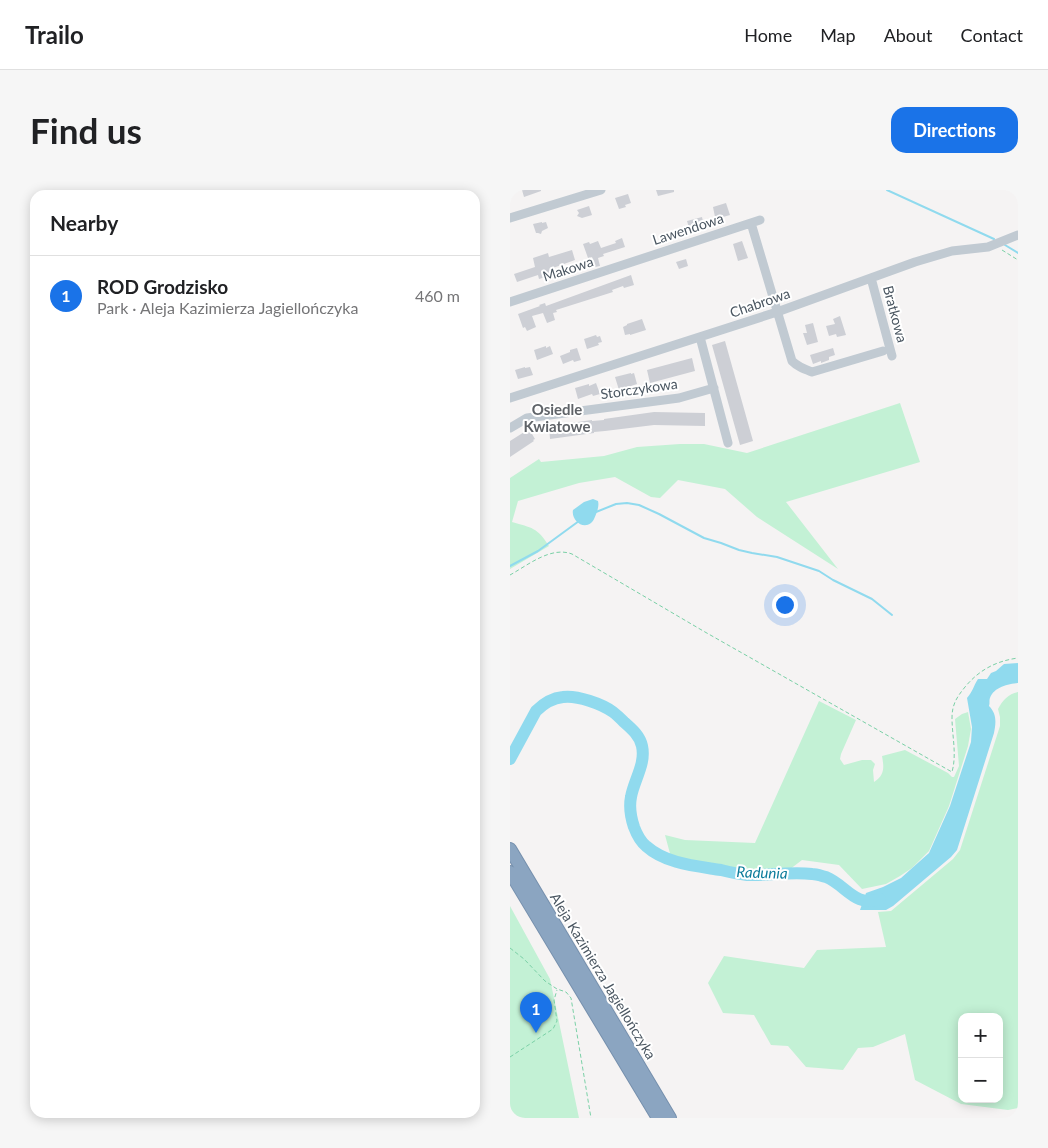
<!DOCTYPE html>
<meta charset="utf-8">
<style>
body{margin:0;font-family:Lato,sans-serif;background:#f6f6f6;color:#202124}
.controls{position:absolute;right:15px;bottom:15px;display:grid;overflow:hidden;border-radius:10px;box-shadow:0 2px 12px #0003}
.controls button{width:45px;height:45px;display:grid;place-items:center;padding:0;border:0;border-bottom:1px solid #e0e0e0;background:#fff;color:#202124;font:25px sans-serif}
.you{position:absolute;left:274px;top:414px;width:18px;height:18px;margin:-12px;border:4px solid #fff;border-radius:50%;background:#1a73e8;box-shadow:0 0 0 8px #1a73e833}
.badge{display:grid;place-items:center;width:32px;height:32px;border-radius:50%;background:#1a73e8;color:#fff;font-size:16px;font-weight:700}
.pin{position:absolute;translate:-50% -41px;filter:drop-shadow(0 1px 2px #0008)}
.pin::after{content:'';position:absolute;top:26px;width:18px;height:15px;background:inherit;clip-path:polygon(0 0,100% 0,50% 100%)}
.list{margin:0;padding:0;list-style:none}
h2{display:flex;justify-content:space-between;align-items:center;height:65px;margin:0;padding:0 20px;font-size:21px}
h2 small{font-size:16px;font-weight:400;color:#757577}
.list li{display:grid;grid-template-columns:32px 1fr auto;gap:15px;align-items:center;box-sizing:border-box;height:80px;padding:0 20px;border-top:1px solid #e0e0e0}
.list b{display:block;font-size:19px;white-space:nowrap}
.list p{margin:0;font-size:16px;white-space:nowrap;color:#757577}
.list em{font-size:16px;font-style:normal;color:#757577}
.map{position:relative;flex:none;width:508px;height:928px;overflow:hidden;border-radius:15px}
header{display:flex;align-items:center;gap:30px;box-sizing:border-box;height:70px;padding:0 25px;background:#fff;border-bottom:1px solid #e0e0e0}
header strong{font-size:24px}
nav{display:flex;gap:28px;margin-inline-start:auto;font-size:18px}
.intro{display:flex;align-items:center;justify-content:space-between;box-sizing:border-box;height:120px;padding:0 30px}
h1{margin:0;font-size:35px}
.button{padding:12px 22px;border-radius:15px;background:#1a73e8;color:#fff;font-size:18px;font-weight:700}
main{display:flex;gap:30px;padding:0 30px}
aside{flex:1;background:#fff;border-radius:15px;box-shadow:0 2px 12px #0003}
.map>svg:first-child{display:block}
</style>
<header>
<strong>Trailo</strong>
<nav><a>Home</a><a>Map</a><a>About</a><a>Contact</a></nav>
</header>
<div class="intro"><h1>Find us</h1><a class="button">Directions</a></div>
<main>
<aside>
<h2>Nearby<small></small></h2>
<ul class="list">
<li><span class="badge">1</span><div><b>ROD Grodzisko</b><p>Park · Aleja Kazimierza Jagiellończyka</p></div><em>460 m</em></li>
</ul>
</aside>
<div class="map">
<svg width="508" height="928" viewBox="0 0 508 928">
<rect width="100%" height="100%" fill="#f5f3f3"/>
<path fill="#c3f1d5" fill-rule="evenodd" d="M390,213l20,59 -134,40 52,67 -81,-52 -32,-28 -47,-9 -18,18 -9,-1 -36,-20 -36,6 -61,18 -6,21c20,6 25,5 37,24l-39,23v-91l29,-19 2,3 63,-6 33,-9 43,-3h24l43,9z
M508,502v416l-10,2 -47,-6 -46,-24 -10,-46 -32,13 -15,1 -15,22 -37,-3 -18,-21 -17,-1 -17,-30 -31,-2 -15,-30 16,-27 80,12 13,-18 69,-3 -8,-35 13,-1 62,-52 7,-9 40,-124v-9l-2,-8c5,-9 10,-15 20,-17zM452,827h37v82h-37z
M309,511l37,19 -15,34 -1,5 4,6 18,-5h9l4,4 -2,6 1,12c11,-7 10,-15 8,-26l23,-6 43,23 4,4h2l5,-11 -4,-47 7,-5 6,-2 3,17 -3,17 -19,60 -20,45 -17,17 -12,8 -14,8 -24,5 -23,-24 -37,-5 -17,13 -38,2 -59,-10 -16,-4 -7,-26 20,5 70,3z
M0,716l40,73 29,139h-69z"/>
<path fill="#90daee" d="M83,309l5,2c1,4 0,7 -1,11 -2,4 -3,9 -6,11 -9,7 -20,-4 -18,-13l11,-8z
M508,473v20c-10,1 -24,4 -28,15 -1,2 0,5 -1,8 8,8 7,17 5,27l-37,117 -6,7 -58,49 -7,4h-26l6,-17 17,-6 18,-9 28,-25 21,-47 21,-64 1,-15 -5,-29c6,-7 6,-11 11,-19h9l4,-6 5,-2 8,-7z"/>
<g fill="none" stroke-linecap="round" stroke-linejoin="round">
<path stroke="#90daee" stroke-width="2" d="M377,0l107,49
M495,55l13,8
M86,322l20,-8 11,-1 12,2 20,9 45,24 17,5 18,7 13,3 25,4 42,14 14,9 39,19 20,16
M0,376l28,-15 41,-30"/>
<path stroke="#90daee" stroke-width="12" d="M0,569l26,-48c7,-7 17,-13 27,-14 14,-2 39,7 50,15 4,3 8,7 11,10 8,7 16,14 18,24 4,18 -8,34 -11,51 -2,10 0,21 3,30 3,8 6,14 12,19 20,18 50,20 75,24 8,2 17,4 26,5 22,1 43,-4 65,-1 4,0 10,2 14,3 20,8 29,31 54,22"/>
</g>
<path fill="#cdcfd5" d="M12,0h19v1l-17,6z
M146,0h18v2l-16,4z
M118,4l3,9 -6,2 1,2 -7,2 -4,-11z
M216,13l4,12 -7,2v-2l-8,2 -2,-10z
M79,16l3,9 -10,3 -5,-2 2,-3 -2,-3z
M192,27l2,9 -14,5 -3,-10z
M32,32v1l4,-1 2,6 -6,3 -1,3 -3,-1h-2l-3,-9z
M112,48l3,9 -22,7 1,2 -6,2 2,8 -5,1 -3,-10 -4,1 -5,-14 6,-2 1,2 8,-3 3,7 15,-5 -1,-2z
M232,51l6,17 -10,3 -5,-17z
M62,60l3,10 -22,8 2,6 -16,5 -1,-4 -21,7 -3,-8 21,-7 -2,-9 15,-5 1,4z
M176,69l2,7 -9,3 -3,-7z
M121,85l3,10 -10,3 -1,-2 -11,4 1,2 -57,18 1,2 -4,1 2,7 -8,3 -4,-10 -11,3 4,11 -9,4 -2,-4 -2,1 -5,-14 22,-8 -1,-1 6,-2 1,3z
M330,126l6,19 -9,2 -1,-3 -7,2 -3,-10 9,-2 -2,-5z
M132,129l4,11 -16,5v-1l-5,1 -2,-8 4,-2v-1z
M303,133l5,19 -11,3 -4,-12h4l-2,-8z
M86,145l1,2 3,-1 2,6 -4,1 1,2 -12,4 -3,-10z
M215,151l28,100 -13,4 -28,-100z
M36,156v2l4,-2 3,8 -16,6 -3,-10z
M67,158l4,12 -7,2 -1,-2 -10,4 -3,-8 10,-4v-2z
M323,158l2,7 -6,2v3l-8,3v-2l-8,3 -3,-9z
M182,168l3,13 -45,12 -3,-13z
M15,177v1l5,-1 3,8 -15,4 -3,-9z
M121,183v1l3,-1 3,11 -18,6 -4,-13z
M86,193l4,11 -7,2 -1,-2 -14,5 -3,-11 14,-4v2z
M144,222l51,1v13l-51,-1 -49,6 -11,1v1l-44,6 -1,-13 43,-6v1l12,-1v-1z
M19,239l6,10 -2,1 1,1 -24,16v-16z"/>
<g fill="none" stroke-linecap="round" stroke-linejoin="round">
<defs>
<path id="highway" d="M0,659l160,269
M0,682l148,246"/>
</defs>
<use href="#highway" stroke="#7690ad" stroke-width="14"/>
<path stroke="#7ad0a6" stroke-width="1" stroke-dasharray="4 2.5" stroke-linecap="butt" d="M492,60l16,10
M0,385c18,-10 41,-29 62,-21l133,78 247,140c5,-18 0,-36 0,-54 0,-14 5,-21 13,-31 14,-17 31,-26 53,-29
M0,758l14,11 21,22 12,8 9,3 5,6 20,120
M0,867l43,-28 4,-8 -3,-21 3,-10"/>
<path stroke="#c1cad2" stroke-width="9" d="M0,28l91,-28
M241,33l41,138c6,6 12,8 20,11l71,-21
M361,88l21,78
M0,112l250,-82
M190,147l28,106
M0,208l267,-86 138,-50 37,-11 36,-4 30,-12
M0,238l17,-10 152,-20 35,-10"/>
<use href="#highway" stroke="#8ba5c1" stroke-width="12"/>
</g>
<g text-anchor="middle" stroke-width="4" stroke-linejoin="round" paint-order="stroke">
<g font-size="14" fill="#4a5661" stroke="#fff">
<text transform="translate(178 39) rotate(-18)" y="5">Lawendowa</text>
<text transform="translate(58 79) rotate(-18)" y="5">Makowa</text>
<text transform="translate(250 113) rotate(-19)" y="5">Chabrowa</text>
<text transform="translate(385 124) rotate(75)" y="5">Bratkowa</text>
<text transform="translate(129 199) rotate(-8)" y="5">Storczykowa</text>
<text transform="translate(93 786) rotate(59)" y="5">Aleja Kazimierza Jagiellończyka</text>
</g>
<g font-size="15" font-weight="bold" fill="#5f6368" stroke="#fff">
<text x="47" y="225">Osiedle<tspan x="47" dy="17">Kwiatowe</tspan></text>
</g>
<g font-size="15" font-style="italic" fill="#0c7c9b" stroke="#fff">
<text transform="translate(252 683) rotate(2)" y="5">Radunia</text>
</g>
</g>
</svg>
<div class="controls">
<button>+</button>
<button>−</button>
</div>
<div class="you"></div>
<div class="pin badge" style="left:26px;top:843px">1</div>
</div>
</main>
